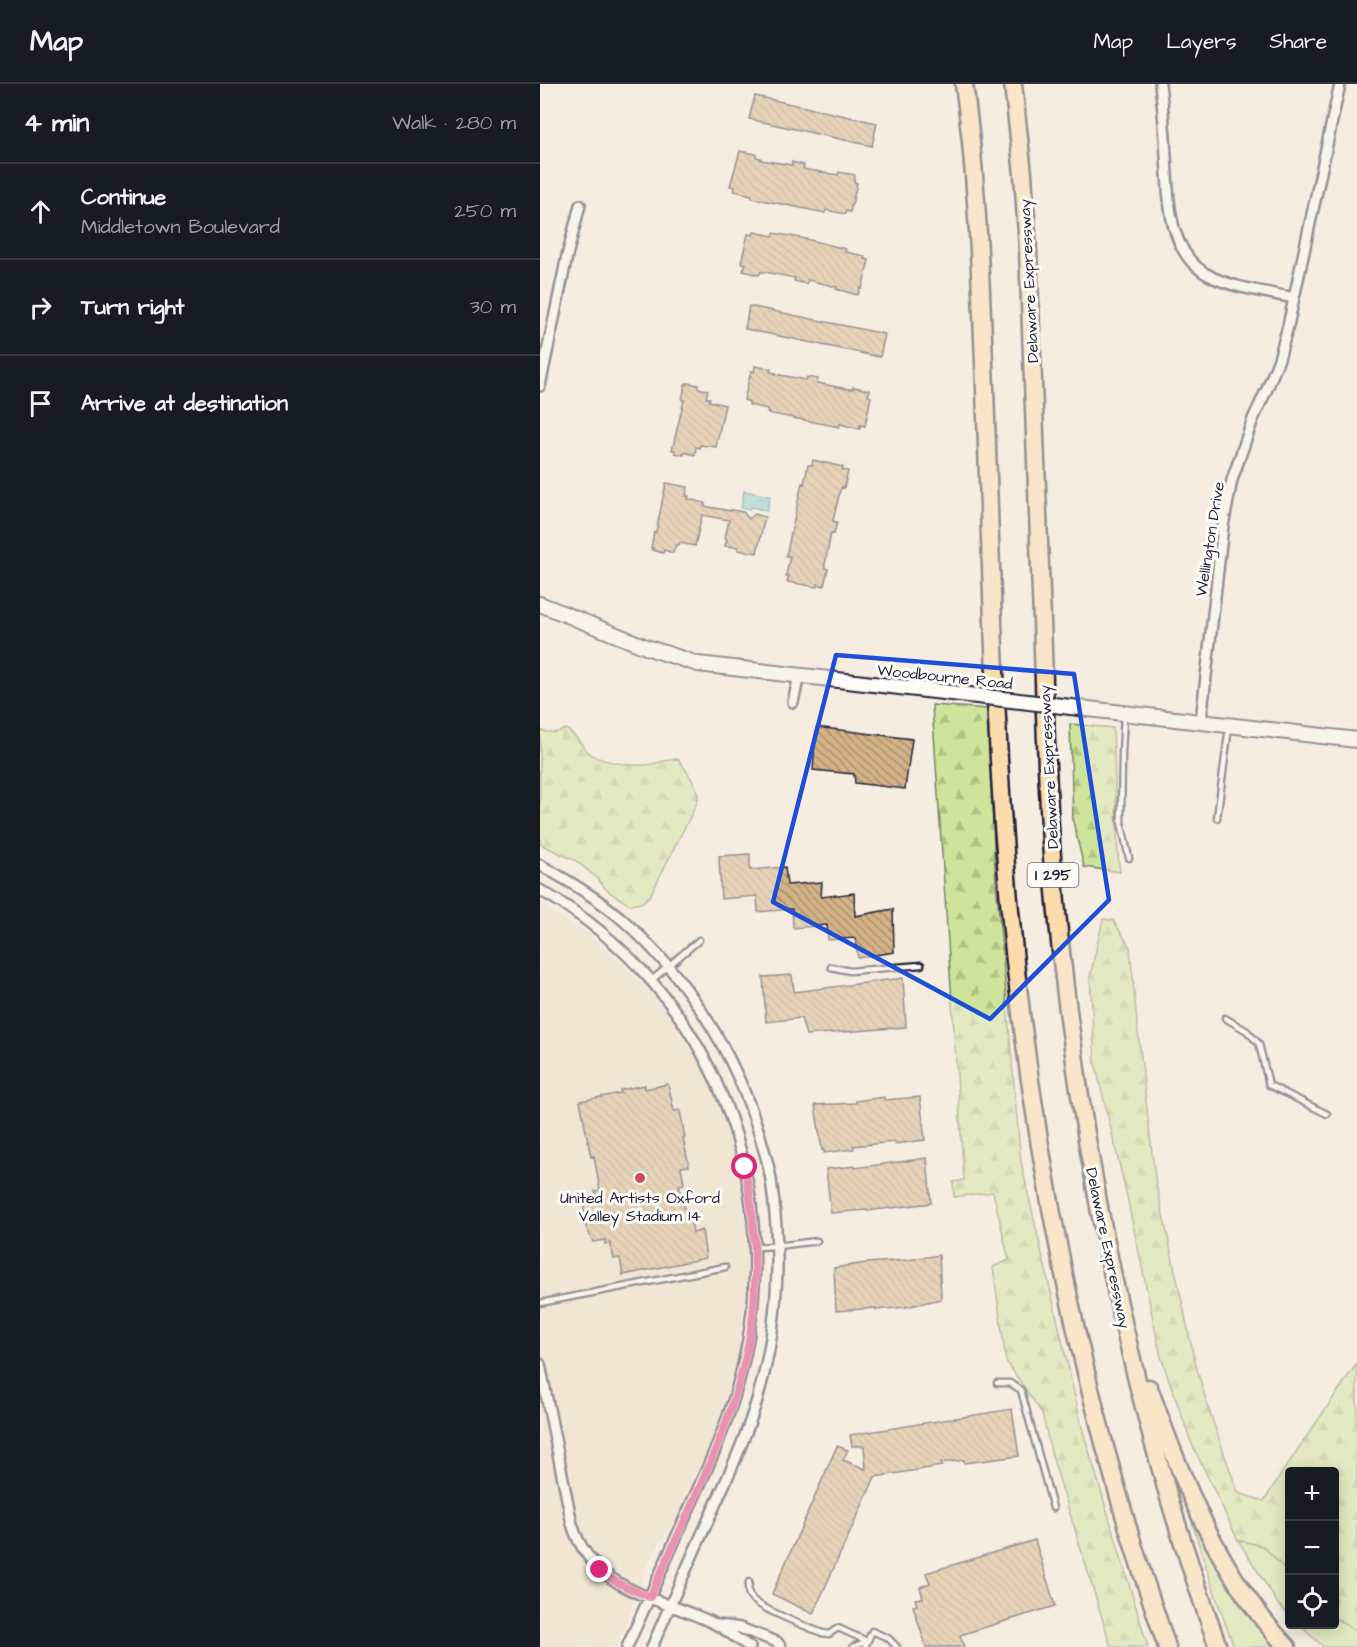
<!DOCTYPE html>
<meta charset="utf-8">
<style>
body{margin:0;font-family:"Architects Daughter",sans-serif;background:#20242c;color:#f1f3f6}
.controls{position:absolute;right:18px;bottom:18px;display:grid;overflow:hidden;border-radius:6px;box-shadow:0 3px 15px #0003}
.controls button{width:54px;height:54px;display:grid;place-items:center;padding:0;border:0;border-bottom:2px solid #363941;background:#171b24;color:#f1f3f6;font:30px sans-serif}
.stop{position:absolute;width:18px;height:18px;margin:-14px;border:4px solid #db2777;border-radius:50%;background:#fff}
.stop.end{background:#db2777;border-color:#fff;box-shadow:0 2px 6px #0008}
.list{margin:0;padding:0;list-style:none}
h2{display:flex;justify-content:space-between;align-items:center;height:78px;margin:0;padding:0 24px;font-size:26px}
h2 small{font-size:20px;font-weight:400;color:#9ea1a6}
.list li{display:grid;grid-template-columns:39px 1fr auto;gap:18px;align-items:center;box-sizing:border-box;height:96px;padding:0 24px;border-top:2px solid #363941}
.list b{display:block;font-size:22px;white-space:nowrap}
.list p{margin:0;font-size:20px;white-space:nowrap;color:#9ea1a6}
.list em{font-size:20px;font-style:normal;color:#9ea1a6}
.icon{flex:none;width:33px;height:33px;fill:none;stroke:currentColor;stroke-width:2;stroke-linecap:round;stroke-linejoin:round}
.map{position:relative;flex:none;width:817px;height:1563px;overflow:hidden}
header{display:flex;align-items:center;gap:36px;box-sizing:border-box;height:84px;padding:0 30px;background:#171b24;border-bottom:2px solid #363941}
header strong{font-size:28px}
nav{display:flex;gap:33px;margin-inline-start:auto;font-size:21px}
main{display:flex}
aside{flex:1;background:#171b24}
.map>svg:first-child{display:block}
</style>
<header>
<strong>Map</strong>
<nav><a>Map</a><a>Layers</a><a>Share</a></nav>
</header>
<main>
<aside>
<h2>4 min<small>Walk · 280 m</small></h2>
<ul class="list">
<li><svg class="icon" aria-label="ahead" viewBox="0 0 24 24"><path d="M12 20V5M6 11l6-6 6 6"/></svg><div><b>Continue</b><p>Middletown Boulevard</p></div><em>250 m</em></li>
<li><svg class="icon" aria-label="right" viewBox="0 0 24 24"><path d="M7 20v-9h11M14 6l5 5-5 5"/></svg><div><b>Turn right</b></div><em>30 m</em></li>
<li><svg class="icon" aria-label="arrive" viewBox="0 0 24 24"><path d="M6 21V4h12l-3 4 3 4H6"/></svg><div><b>Arrive at destination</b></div></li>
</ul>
</aside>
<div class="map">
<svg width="817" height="1563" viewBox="0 0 817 1563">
<defs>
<pattern id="forest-firs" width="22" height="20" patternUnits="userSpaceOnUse" patternTransform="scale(1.5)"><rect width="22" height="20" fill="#cde49a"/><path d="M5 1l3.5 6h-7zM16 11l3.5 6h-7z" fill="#b0c386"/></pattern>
<pattern id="water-ripples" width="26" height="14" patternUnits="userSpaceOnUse" patternTransform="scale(1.5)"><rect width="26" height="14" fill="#7dcdd8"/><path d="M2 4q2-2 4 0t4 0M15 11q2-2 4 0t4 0" fill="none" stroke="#6cb0ba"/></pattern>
<pattern id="building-back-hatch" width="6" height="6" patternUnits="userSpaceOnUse" patternTransform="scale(1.5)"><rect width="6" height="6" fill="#d3b286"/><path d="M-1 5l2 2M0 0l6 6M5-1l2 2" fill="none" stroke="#ab906f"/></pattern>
</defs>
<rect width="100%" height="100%" fill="#f5ede0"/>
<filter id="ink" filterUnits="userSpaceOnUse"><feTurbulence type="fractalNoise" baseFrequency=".0167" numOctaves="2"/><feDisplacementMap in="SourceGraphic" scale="12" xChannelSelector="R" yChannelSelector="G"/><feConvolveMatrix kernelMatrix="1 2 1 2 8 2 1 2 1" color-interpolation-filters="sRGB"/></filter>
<g filter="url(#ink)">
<path fill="#ebdbc5" d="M0,820l47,30 43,38 40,44 43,68 22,69 10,67 2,59 -9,76 -19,64 -29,76 -42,68 -31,84h-77z"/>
<path fill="#cde49a" stroke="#78836a" stroke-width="1.5" d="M644,1414l94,149h-44l-16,-44z
M698,1456l25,6 26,27v42l-11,-11z
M795,1534l22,14v15h-33l-25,-22 35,-1z"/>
<path fill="url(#forest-firs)" stroke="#78836a" stroke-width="1.5" d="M392,621l56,4 7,161 26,293 62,268 65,216h-37l-60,-195 -9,-39 -36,-52 -13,-94 16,-7 -16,-68 -39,5 -1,-15 11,-2z
M530,640l43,4 5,128 2,16 -36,-5 -11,-46z
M26,645c13,8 15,18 26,26 10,7 42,11 54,10 11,-1 20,-6 32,-6 6,8 21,28 20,39 -1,3 -2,6 -3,9l-45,89 -9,7 -11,2 -18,-11 -8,-7 -7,-9 -21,-17 -36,-17v-114c10,4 17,3 26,-1z
M563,835l10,1 17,27 7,76 18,155 40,184 13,45 30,86 26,8c29,-47 62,-91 93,-138v269l-22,-14 -1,-146h-44l-1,101 -26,-27 -25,-6 -47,-98 -30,-85 -35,-165 -31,-129 -5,-87z"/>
<path fill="url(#water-ripples)" stroke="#598999" stroke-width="1.5" d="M204,407l26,5 -3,15 -15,-4 -4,3 -7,-2z"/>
<path fill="url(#building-back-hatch)" stroke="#22223b" stroke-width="1.5" d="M215,12l122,27 -5,23 -123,-27z
M200,67l16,3v3l5,1v2l31,5v-3l12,3 -1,4 35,6 1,-3 16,3 -1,7 3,1 -7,29 -4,-1 -1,3 -19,-4 -1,3 -73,-15v-3l-18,-4 1,-4 -5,-1z
M214,148l19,4 1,-3 32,6 40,10 -1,3 20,4 -1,3 5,1 -7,29 -2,-1 -2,7 -22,-6 1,-2 -29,-7 -2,4 -12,-3 1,-3 -30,-6h-4l-2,3 -16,-4 3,-7 -5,-1 7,-29 5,1z
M209,222l136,28 -5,23 -135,-28z
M215,282l16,3 -1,3 6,1 -1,1 31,6 1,-3 11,2 -1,4 31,6h5v-2l17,3 -2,6 3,1 -6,29 -5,-1v4l-20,-5 -1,3 -72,-14 1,-4 -19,-4v-3l-5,-2 7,-29 3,1z
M147,299l11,2v3l10,2 -2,8h4l-1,3 16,4 -9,42 -16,-2v3l-4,-1 -1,8 -11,-3v3l-9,-2v-3h-3l12,-50h-2l3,-16 2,1z
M273,376l30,7 -1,3 6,1 -4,17 -2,-1 -2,4 -7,30 4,1 -3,12 -3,-1 -6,31v4l3,1 -4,17 -6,-2 -1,3 -30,-5 2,-6h-3l4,-20h-4l16,-73 2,1 4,-19h4z
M126,399l22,4 -2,9h3l-1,3 17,4 -1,3 27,5v-1l12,2 6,7 6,-5 10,3 -8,36 -19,-3v-3l-13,-1 2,-7 -2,-1 4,-18 -27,-5 -7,31 -15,-3 -1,2h-3l-3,8 -9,-3 -1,3 -11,-3 1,-2h-2l3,-16h2z
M276,643l96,12 -7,50 -50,-6 -1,-9 -41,-4z
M210,770v16l35,-3 2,18 35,-3 -1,15 33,-4 1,23 38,-7 1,43 -36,6 -3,-20 -27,2 -1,-15 -34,3 -1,-19 -34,3 -1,-16 -36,3 -2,-43z
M252,891l2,17 109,-14 3,49 -100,8 -5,-17 -35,4 -3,-45z
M128,1000l6,27 6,-1 5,28h-2l6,28 -8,1 3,17 -5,1 7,32 4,-1 3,17 9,-3 4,28 -83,17 -3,-17 -6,1 -4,-16 -5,1v-4l-12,2 -7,-15 -2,-11v-16l3,-1 -1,-2 10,-2 -1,-4 5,-1 -6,-34 -3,1 -11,-56 41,-8 -1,-3 25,-5v4z
M344,1013v3l36,-3 5,43 -30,4v-2l-42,4 1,3 -30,4v-3h-2l-7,-45 41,-2v-2z
M387,1074l4,45 -64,8v-1l-36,3 -5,-44 29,-3v2z
M399,1171l2,44 -35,8 -30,3v-2l-40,3 -2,-43 32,-5 42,-3z
M472,1325l7,47 -55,7v-3l-23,3 1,3 -67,11 -62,137 -41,-20 65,-148 11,4 -5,10 23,9 -2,-23h-12l-2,-11z
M495,1456l20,66 -95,29 4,12h-38l-13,-41 4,-1 -2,-6 8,-1 -3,-11 10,-4 -4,-10z"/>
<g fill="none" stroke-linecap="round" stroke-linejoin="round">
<defs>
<path id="service" d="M584,631l-2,39 -1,68 8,36
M677,734l12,-91
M291,883l19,4 71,-6
M112,896l47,-40
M685,934l22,13 12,13 10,41 58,29
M215,1163l22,-1 40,-5
M0,1219l185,-36
M457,1299h13l11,7 32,118
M209,1498c-1,5 -2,10 1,14 6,12 58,31 72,37l7,1 9,-6 29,13
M313,1563l14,-6
M325,1563l7,-16 16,7 9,9"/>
<path id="minor" d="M620,0c3,24 5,49 6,73 3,43 1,100 48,121 25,11 54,14 80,20l46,-214
M0,302l27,-130 13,-51
M253,618l6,-26
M661,637l22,-195 9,-46 21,-61 14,-30 12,-30 9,-33 6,-28
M0,781c29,16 58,33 83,55 65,58 112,133 137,216 4,15 9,29 11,44 11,74 7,149 -14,220 -12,40 -29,77 -46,114 -20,44 -40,89 -59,133
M0,806c176,100 251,302 198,494 -12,44 -31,85 -50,127 -20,45 -40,90 -61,136
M0,1280l32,160c21,69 87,72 143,100 12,6 23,16 35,23
M179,1541l21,3 37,14 4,5"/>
<path id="secondary" d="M0,520l106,43 52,17 271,31
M531,623l286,33"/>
<path id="motorway" d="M424,0c13,92 16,185 20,278 5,132 8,265 15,397 13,254 52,507 124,752 13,46 29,91 44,136
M473,0l10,90 5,76c4,124 9,247 14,370 3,83 4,166 11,249 18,212 56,425 116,629 15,50 32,100 49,149
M609,1304c34,93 69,186 138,259"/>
</defs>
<use href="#service" stroke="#22223b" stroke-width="9"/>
<use href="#minor" stroke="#22223b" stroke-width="14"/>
<use href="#secondary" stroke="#22223b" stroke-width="18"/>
<use href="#motorway" stroke="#22223b" stroke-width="21"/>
<use href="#service" stroke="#fdfcf7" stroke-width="4.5"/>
<use href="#minor" stroke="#fdfcf7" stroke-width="9"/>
<use href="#secondary" stroke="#fdfcf7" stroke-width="14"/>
<use href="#motorway" stroke="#fcdcac" stroke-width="16"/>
<defs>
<path id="secondary-bridge" d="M429,611l102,12"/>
</defs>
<use href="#secondary-bridge" stroke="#22223b" stroke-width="18" stroke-linecap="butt"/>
<use href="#secondary-bridge" stroke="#fdfcf7" stroke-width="14"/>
</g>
</g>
<g fill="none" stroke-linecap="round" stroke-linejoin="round" filter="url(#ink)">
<path stroke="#db2777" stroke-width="8" d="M60,1486c15,13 32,20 50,27 40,-91 96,-193 104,-293 3,-46 0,-91 -9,-137"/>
</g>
<path d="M0 0H817V1563H0ZM296,571l238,19 35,226 -119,119 -217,-117z" fill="#f5ede0" fill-opacity=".55" fill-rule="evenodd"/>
<path fill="none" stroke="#1d4ed8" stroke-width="4.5" stroke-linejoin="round" d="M296,571l238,19 35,226 -119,119 -217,-117z"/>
<circle fill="#d1495b" stroke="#fdfcf7" stroke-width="2" cx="100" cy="1094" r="6"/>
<g text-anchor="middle" stroke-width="6" stroke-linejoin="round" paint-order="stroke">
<rect fill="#fdfcf7" stroke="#646373" stroke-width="1.5" x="487.5" y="779" width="51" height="24" rx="4.5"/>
<g font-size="15" font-weight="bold" fill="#22223b">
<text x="513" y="796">I 295</text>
</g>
<g font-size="16" fill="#22223b" stroke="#fdfcf7">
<text transform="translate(488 197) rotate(-93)" y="6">Delaware Expressway</text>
<text transform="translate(669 455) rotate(-81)" y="6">Wellington Drive</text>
<text transform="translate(405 592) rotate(6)" y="6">Woodbourne Road</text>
<text transform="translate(508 683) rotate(-93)" y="6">Delaware Expressway</text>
<text transform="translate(569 1164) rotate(78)" y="6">Delaware Expressway</text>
</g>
<g font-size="16" fill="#22223b" stroke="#fdfcf7">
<text x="100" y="1119">United Artists Oxford<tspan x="100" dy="18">Valley Stadium 14</tspan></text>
</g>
</g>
</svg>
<div class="controls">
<button>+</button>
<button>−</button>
<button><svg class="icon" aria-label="locate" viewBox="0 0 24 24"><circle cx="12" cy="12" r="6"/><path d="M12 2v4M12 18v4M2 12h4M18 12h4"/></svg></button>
</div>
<div class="stop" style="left:205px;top:1083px"></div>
<div class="stop end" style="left:60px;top:1486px"></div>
</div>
</main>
